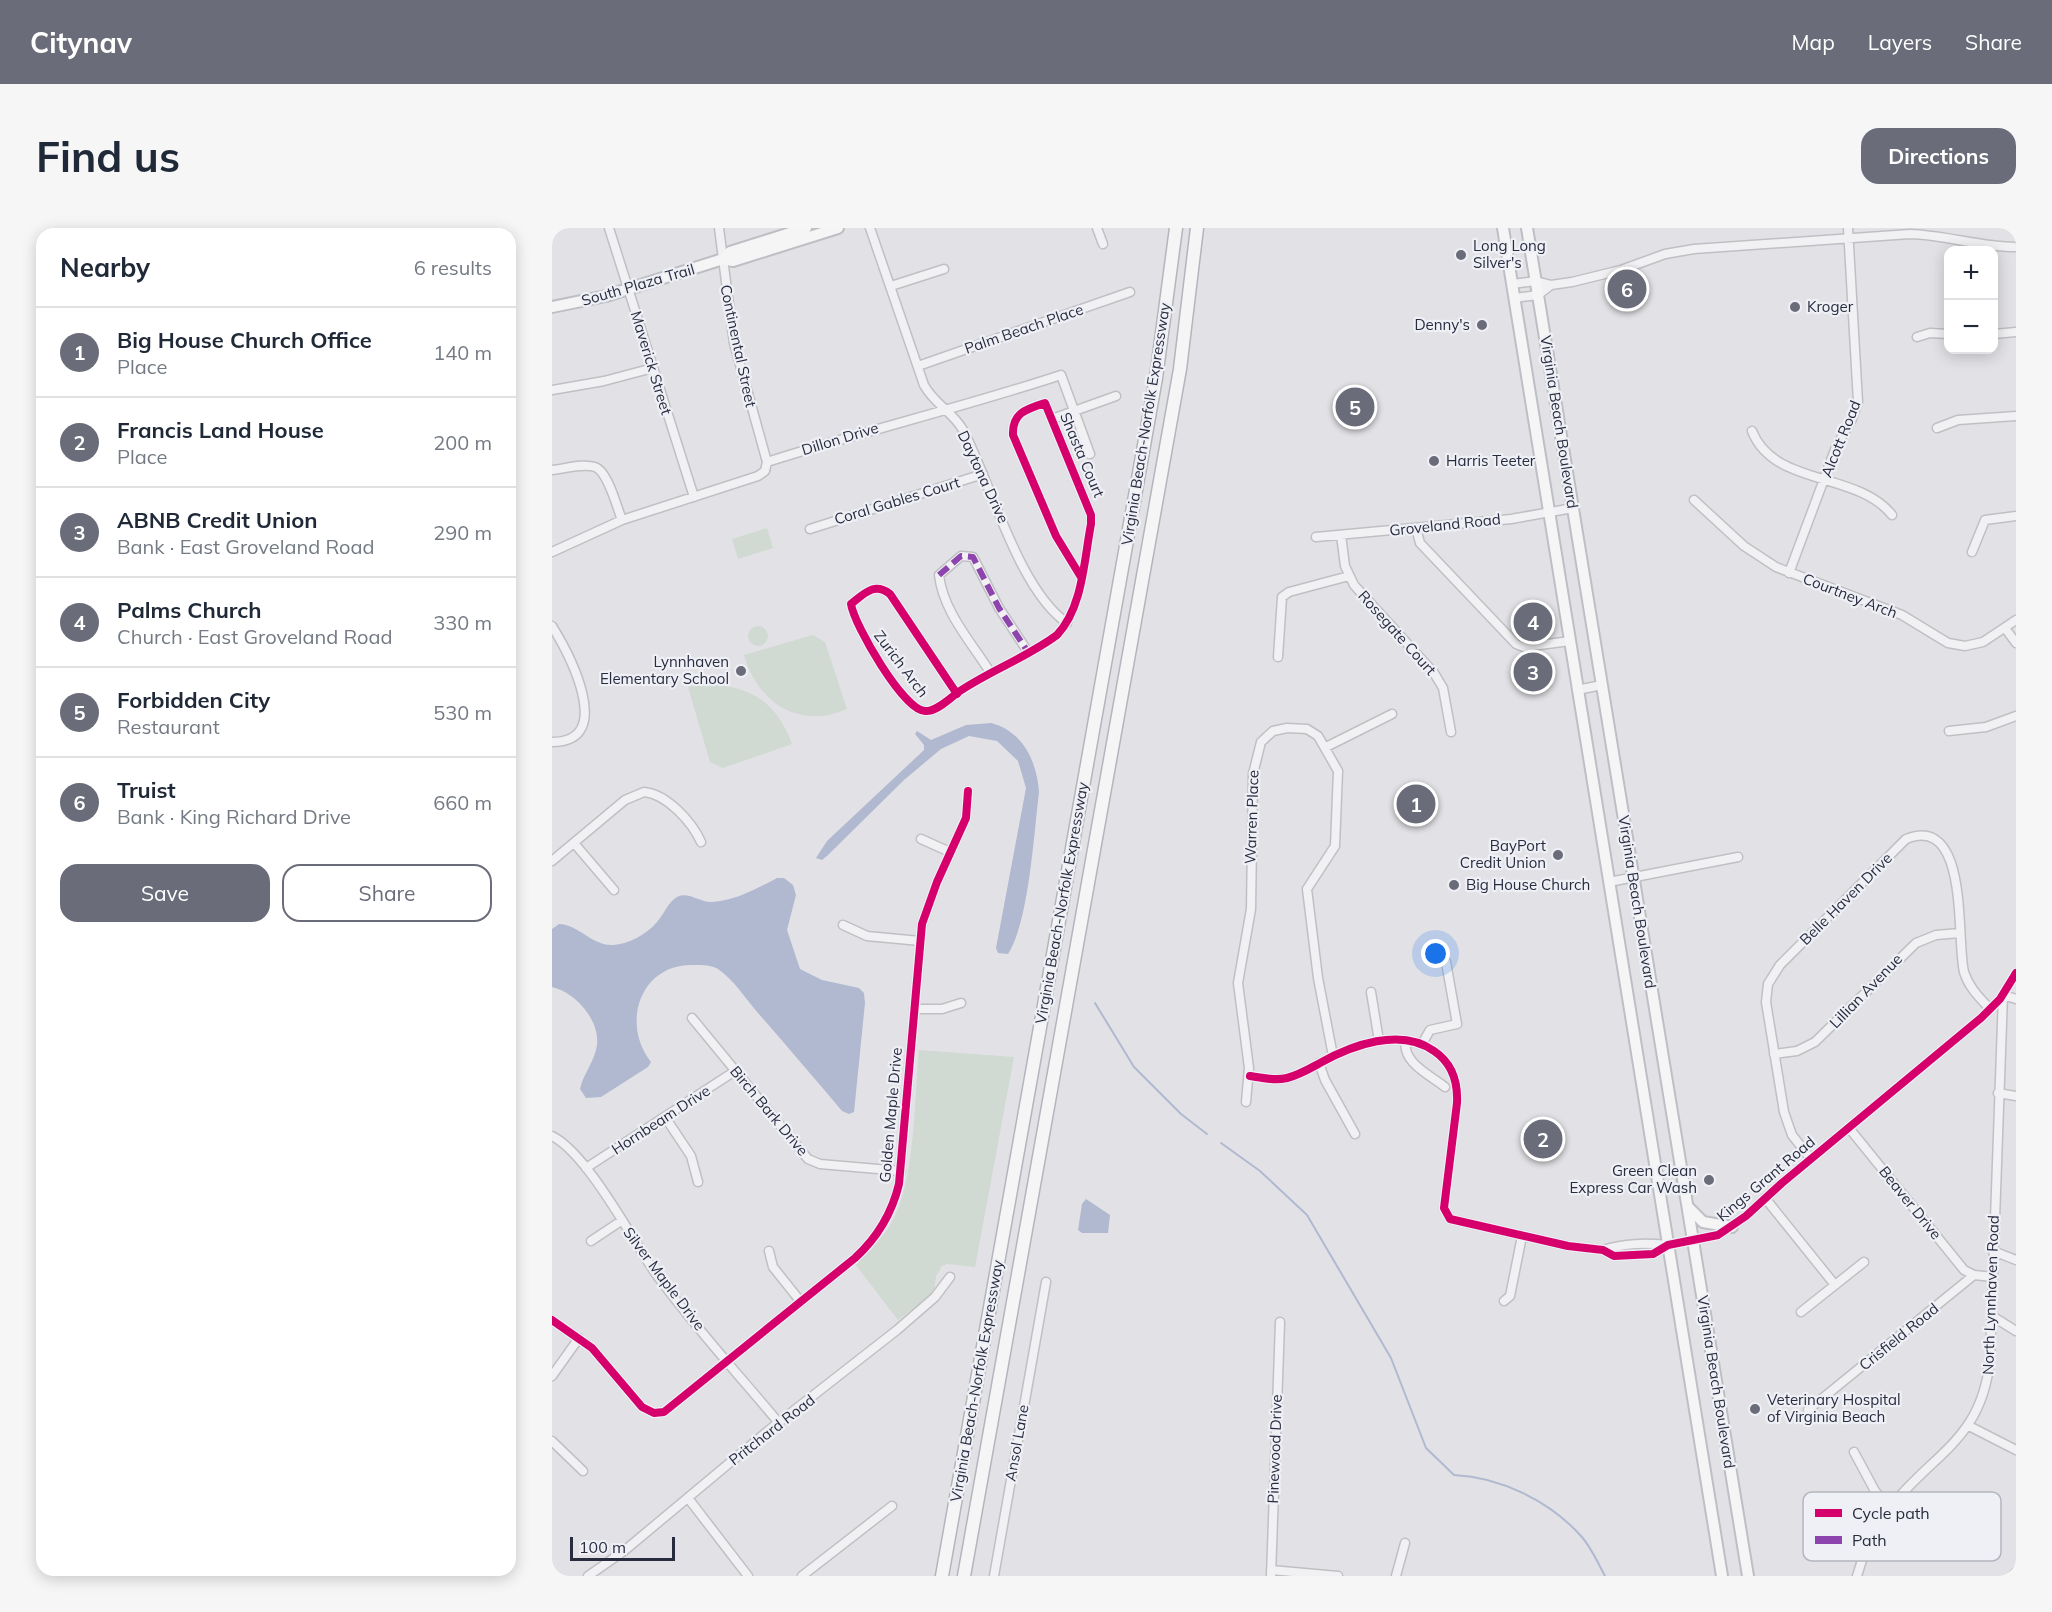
<!DOCTYPE html>
<meta charset="utf-8">
<style>
body{margin:0;font-family:Mulish,sans-serif;background:#f6f6f7;color:#1f2937}
.controls{position:absolute;right:18px;top:18px;display:grid;overflow:hidden;border-radius:12px;box-shadow:0 3px 15px #0003}
.controls button{width:54px;height:54px;display:grid;place-items:center;padding:0;border:0;border-bottom:2px solid #e0e1e3;background:#fff;color:#1f2937;font:30px sans-serif}
.scale{position:absolute;left:18px;bottom:15px;width:105px;box-sizing:border-box;padding-left:6px;border:3px solid #292c3f;border-top:0;font-size:16px;line-height:21px;white-space:nowrap;color:#292c3f;-webkit-text-stroke:4px #eff0f6;paint-order:stroke}
.you{position:absolute;left:884px;top:726px;width:21px;height:21px;margin:-15px;border:4px solid #fff;border-radius:50%;background:#1a73e8;box-shadow:0 0 0 9px #1a73e833}
.badge{display:grid;place-items:center;width:39px;height:39px;border-radius:50%;background:#6a6c79;color:#fff;font-size:20px;font-weight:700}
.pin{position:absolute;translate:-50% -50%;border:3px solid #fff;box-shadow:0 2px 6px #0006}
.list{margin:0;padding:0;list-style:none}
h2{display:flex;justify-content:space-between;align-items:center;height:78px;margin:0;padding:0 24px;font-size:26px}
h2 small{font-size:20px;font-weight:400;color:#747a83}
.list li{display:grid;grid-template-columns:39px 1fr auto;gap:18px;align-items:center;box-sizing:border-box;height:90px;padding:0 24px;border-top:2px solid #e0e1e3}
.list b{display:block;font-size:22px;white-space:nowrap}
.list p{margin:0;font-size:20px;white-space:nowrap;color:#747a83}
.list em{font-size:20px;font-style:normal;color:#747a83}
.actions{display:flex;gap:12px;padding:18px 24px}
.actions a{flex:1;padding:14px 0;border:2px solid #6a6c79;border-radius:18px;text-align:center;font-size:21px;color:#6a6c79}
.actions .main{background:#6a6c79;color:#fff}
.map{position:relative;flex:none;width:1464px;height:1348px;overflow:hidden;border-radius:18px}
header{display:flex;align-items:center;gap:36px;box-sizing:border-box;height:84px;padding:0 30px;background:#6a6c79;color:#fff}
header strong{font-size:28px}
nav{display:flex;gap:33px;margin-inline-start:auto;font-size:21px}
.intro{display:flex;align-items:center;justify-content:space-between;box-sizing:border-box;height:144px;padding:0 36px}
h1{margin:0;font-size:42px}
.button{padding:15px 27px;border-radius:18px;background:#6a6c79;color:#fff;font-size:21px;font-weight:700}
main{display:flex;gap:36px;padding:0 36px}
aside{flex:1;background:#fff;border-radius:18px;box-shadow:0 3px 15px #0003}
.map>svg:first-child{display:block}
</style>
<header>
<strong>Citynav</strong>
<nav><a>Map</a><a>Layers</a><a>Share</a></nav>
</header>
<div class="intro"><h1>Find us</h1><a class="button">Directions</a></div>
<main>
<aside>
<h2>Nearby<small>6 results</small></h2>
<ul class="list">
<li><span class="badge">1</span><div><b>Big House Church Office</b><p>Place</p></div><em>140 m</em></li>
<li><span class="badge">2</span><div><b>Francis Land House</b><p>Place</p></div><em>200 m</em></li>
<li><span class="badge">3</span><div><b>ABNB Credit Union</b><p>Bank · East Groveland Road</p></div><em>290 m</em></li>
<li><span class="badge">4</span><div><b>Palms Church</b><p>Church · East Groveland Road</p></div><em>330 m</em></li>
<li><span class="badge">5</span><div><b>Forbidden City</b><p>Restaurant</p></div><em>530 m</em></li>
<li><span class="badge">6</span><div><b>Truist</b><p>Bank · King Richard Drive</p></div><em>660 m</em></li>
</ul>
<div class="actions"><a class="main">Save</a><a>Share</a></div>
</aside>
<div class="map">
<svg width="1464" height="1348" viewBox="0 0 1464 1348">
<rect width="100%" height="100%" fill="#e2e2e6"/>
<path fill="#d0d9d2" d="M215,300l6,20 -35,11 -6,-20z
M196 408a10 10 0 1 1 20 0a10 10 0 1 1-20 0Z
M261,407l12,7 22,67c-48,21 -89,-6 -103,-54z
M146,456c48,0 77,14 94,60l-69,24 -13,-6 -22,-75z
M367,822l95,7 -39,210 -28,-3 -5,2 -6,10 -2,17 -36,27 -43,-56c12,-12 25,-23 34,-37 27,-42 25,-127 30,-177z"/>
<path fill="#b1b9d0" d="M439,495c32,8 46,39 48,69 -5,40 -10,130 -31,162l-10,-1 -2,-5 30,-160 -8,-27 -21,-20 -28,-5 -28,13 -37,31 -76,75 -6,5 -6,-2 11,-17 97,-91v-5l-9,-11 2,-3 14,9 35,-15z
M225,650h7l9,7 3,10 -9,35 13,39 22,11 37,8 5,5 1,10 -11,109 -5,2 -7,-3c-28,-33 -56,-66 -84,-98 -13,-15 -24,-33 -40,-44 -6,-4 -16,-4 -23,-4 -54,-3 -75,58 -44,97l-3,5 -47,30 -15,1 -6,-9c3,-15 15,-28 17,-44 3,-25 -22,-53 -45,-58v-58l7,-5c19,0 33,22 54,21 16,-1 34,-11 44,-23 7,-8 11,-20 20,-25 11,-6 24,6 35,5 23,-1 46,-14 65,-24z
M534,971l24,16 -2,18h-26l-4,-3 4,-26z"/>
<g fill="none" stroke-linecap="round" stroke-linejoin="round">
<path stroke="#b1b9d0" stroke-width="2" d="M543,775l39,64 47,47 26,20
M669,915l39,28 47,44 84,143 35,90 28,27c46,2 96,26 127,61 10,11 17,27 24,40"/>
<defs>
<path id="minor" d="M57,0l85,269
M318,0l54,157c10,19 29,27 39,45 28,53 55,159 104,193
M545,0l6,16
M960,56l24,-3 15,4 21,-3 49,-12 44,-16 29,-5 216,-15c36,1 70,13 106,13
M339,58l53,-17
M962,70l24,-3 13,-10
M1442,106l22,-2
M1365,109l13,-4 18,1
M366,138l212,-74
M0,162l52,-9 49,-13
M500,191l64,-23
M1385,200l21,-8 58,-4
M1200,203c22,56 105,40 140,84
M215,234c97,-31 197,-55 294,-87l29,79
M0,242c12,-1 31,-7 43,-3 13,4 22,41 27,53
M1142,272l50,46 32,21 126,48 46,28 17,3 18,-4 33,-22
M864,300l4,15 96,101 8,3 46,-6
M258,301l173,-55
M789,307l4,31 9,19 80,88 9,15 8,44
M764,309l195,-18 62,-11
M0,324l70,-32 136,-44 7,-5 2,-9 -33,-119 -15,-115
M1420,324l13,-32 31,-4
M1237,345l47,-126 16,-28 6,-17 -10,-174
M0,398c16,26 65,116 0,116
M1453,400l11,15
M726,429l4,-60 7,-5 60,-16
M438,444c-19,-30 -47,-61 -51,-97l22,-19 12,1 26,51 29,44
M1025,462l25,-5
M405,466l-67,-100c-16,-12 -25,-1 -39,10 3,21 53,107 74,107 11,1 24,-12 32,-18 32,-22 69,-35 100,-58 26,-28 27,-75 34,-111v-9l-46,-112c-19,6 -33,10 -32,32l43,101 25,41
M1397,503l37,-4 30,-11
M774,519l66,-33
M369,611l29,13
M22,615l40,47
M0,633l73,-61 19,-8c23,2 48,30 57,50
M1057,654l129,-25
M291,697l24,11 53,5
M819,764l8,49
M1451,767l13,4
M362,781h28l19,-6
M140,790l116,141 12,5 81,7
M854,812c-5,22 24,35 39,47
M870,816l8,-14 27,-6 -11,-62
M1222,826l23,-3 18,-9 101,-99 20,-8 24,-2
M767,835l6,17 30,54
M698,848c12,2 25,5 37,2 12,-3 22,-9 33,-15 32,-18 81,-36 114,-12 18,12 24,31 23,52l-13,105 6,11 118,27 35,4 11,6 39,-2 15,-9 50,-10 28,-19 36,-33 199,-165 19,-19 16,-26
M1446,865l18,3
M694,874l3,-34 -11,-85 13,-74 2,-135 8,-32 12,-11 14,-3 20,1 11,7 20,35 -3,75 -28,43 11,89 15,78
M113,889l26,39 7,26
M1297,900l115,142 10,5 19,2
M0,908c35,17 80,103 104,138 38,52 82,100 123,149
M1259,931l-19,-24 -8,-23 -18,-110 2,-18 12,-19 126,-126c64,-26 50,101 58,133 5,16 16,26 26,37
M34,940l149,-97
M1213,970l70,87
M39,1013l30,-20
M1051,1022c22,-7 42,-7 65,-5
M217,1023l4,16 28,35
M1441,1023l23,9
M952,1073l6,-5 12,-60
M1249,1084l63,-50
M1440,1088l24,15
M0,1092l40,28 50,59 12,6 10,-1 191,-154c23,-21 37,-45 44,-74l23,-260 15,-42 29,-64 2,-27
M0,1148l27,-38
M1256,1182l166,-135
M1417,1198l47,24
M0,1213l31,30
M1302,1224l21,39 14,17
M136,1270l60,78
M719,1342l67,6
M36,1348l36,-25 145,-121 128,-100 38,-33 15,-20
M250,1348l90,-70
M442,1348l52,-294
M719,1348l9,-254
M844,1348l9,-33
M1305,1348c7,-23 15,-47 31,-66 44,-57 94,-69 102,-151l13,-364
M1461,1348l3,-4"/>
<path id="major" d="M951,0l219,1348
M975,0l221,1348
M171,31l7,-7 76,-24
M0,79l54,-11 117,-37 10,2 105,-33
M1136,979l15,15 29,5"/>
<path id="highway" d="M390,1348l214,-1198 20,-150
M412,1348l216,-1207 17,-141"/>
</defs>
<use href="#minor" stroke="#c0c0c4" stroke-width="11"/>
<use href="#major" stroke="#bebfc4" stroke-width="14"/>
<use href="#highway" stroke="#b4b5bb" stroke-width="15"/>
<use href="#minor" stroke="#f1f1f3" stroke-width="8"/>
<use href="#major" stroke="#f5f5f6" stroke-width="10"/>
<use href="#highway" stroke="#f5f5f6" stroke-width="12"/>
<path stroke="#8e44ad" stroke-width="6" stroke-dasharray="12 6" stroke-linecap="butt" d="M387,347l22,-19 12,1 26,51 29,44"/>
<defs>
<path id="cycleway" d="M405,466l-67,-100c-16,-12 -25,-1 -39,10 3,21 53,107 74,107 11,1 24,-12 32,-18 32,-22 69,-35 100,-58 26,-28 27,-75 34,-111v-9l-46,-112c-19,6 -33,10 -32,32l43,101 25,41
M698,848c12,2 25,5 37,2 12,-3 22,-9 33,-15 32,-18 81,-36 114,-12 18,12 24,31 23,52l-13,105 6,11 118,27 35,4 11,6 39,-2 15,-9 50,-10 28,-19 36,-33 199,-165 19,-19 16,-26
M0,1092l40,28 50,59 12,6 10,-1 191,-154c23,-21 37,-45 44,-74l23,-260 15,-42 29,-64 2,-27"/>
</defs>
<use href="#cycleway" stroke="#eff0f6" stroke-width="11"/>
<use href="#cycleway" stroke="#d6006c" stroke-width="8"/>
</g>
<g fill="#6a6c79" stroke="#eff0f6" stroke-width="2">
<circle cx="909" cy="27" r="6"/>
<circle cx="1243" cy="79" r="6"/>
<circle cx="930" cy="97" r="6"/>
<circle cx="882" cy="233" r="6"/>
<circle cx="189" cy="443" r="6"/>
<circle cx="1006" cy="627" r="6"/>
<circle cx="902" cy="657" r="6"/>
<circle cx="1157" cy="952" r="6"/>
<circle cx="1203" cy="1181" r="6"/>
</g>
<g text-anchor="middle" stroke-width="4.5" stroke-linejoin="round" paint-order="stroke">
<g font-size="15" fill="#292c3f" stroke="#eff0f6" text-anchor="start">
<text x="921" y="23">Long Long<tspan x="921" dy="17">Silver's</tspan></text>
<text x="1255" y="84">Kroger</text>
<text x="918" y="102" text-anchor="end">Denny's</text>
<text x="894" y="238">Harris Teeter</text>
<text x="177" y="439" text-anchor="end">Lynnhaven<tspan x="177" dy="17">Elementary School</tspan></text>
<text x="994" y="623" text-anchor="end">BayPort<tspan x="994" dy="17">Credit Union</tspan></text>
<text x="914" y="662">Big House Church</text>
<text x="1145" y="948" text-anchor="end">Green Clean<tspan x="1145" dy="17">Express Car Wash</tspan></text>
<text x="1215" y="1177">Veterinary Hospital<tspan x="1215" dy="17">of Virginia Beach</tspan></text>
</g>
<g font-size="15" fill="#292c3f" stroke="#eff0f6">
<text transform="translate(86 57) rotate(-16)" y="5">South Plaza Trail</text>
<text transform="translate(472 101) rotate(-19)" y="5">Palm Beach Place</text>
<text transform="translate(186 118) rotate(78)" y="5">Continental Street</text>
<text transform="translate(99 135) rotate(73)" y="5">Maverick Street</text>
<text transform="translate(1007 194) rotate(81)" y="5">Virginia Beach Boulevard</text>
<text transform="translate(594 196) rotate(-81)" y="5">Virginia Beach-Norfolk Expressway</text>
<text transform="translate(288 211) rotate(-17)" y="5">Dillon Drive</text>
<text transform="translate(1289 211) rotate(-68)" y="5">Alcott Road</text>
<text transform="translate(530 227) rotate(67)" y="5">Shasta Court</text>
<text transform="translate(431 249) rotate(65)" y="5">Daytona Drive</text>
<text transform="translate(345 273) rotate(-17)" y="5">Coral Gables Court</text>
<text transform="translate(893 297) rotate(-6)" y="5">Groveland Road</text>
<text transform="translate(1298 368) rotate(21)" y="5">Courtney Arch</text>
<text transform="translate(845 405) rotate(48)" y="5">Rosegate Court</text>
<text transform="translate(349 436) rotate(53)" y="5">Zurich Arch</text>
<text transform="translate(700 589) rotate(-88)" y="5">Warren Place</text>
<text transform="translate(1294 671) rotate(-45)" y="5">Belle Haven Drive</text>
<text transform="translate(1085 674) rotate(81)" y="5">Virginia Beach Boulevard</text>
<text transform="translate(510 675) rotate(-80)" y="5">Virginia Beach-Norfolk Expressway</text>
<text transform="translate(1314 763) rotate(-46)" y="5">Lillian Avenue</text>
<text transform="translate(217 883) rotate(50)" y="5">Birch Bark Drive</text>
<text transform="translate(339 887) rotate(-85)" y="5">Golden Maple Drive</text>
<text transform="translate(109 892) rotate(-33)" y="5">Hornbeam Drive</text>
<text transform="translate(1214 951) rotate(-40)" y="5">Kings Grant Road</text>
<text transform="translate(1358 975) rotate(51)" y="5">Beaver Drive</text>
<text transform="translate(112 1051) rotate(53)" y="5">Silver Maple Drive</text>
<text transform="translate(1439 1067) rotate(-88)" y="5">North Lynnhaven Road</text>
<text transform="translate(1347 1109) rotate(-39)" y="5">Crisfield Road</text>
<text transform="translate(425 1153) rotate(-80)" y="5">Virginia Beach-Norfolk Expressway</text>
<text transform="translate(1164 1154) rotate(81)" y="5">Virginia Beach Boulevard</text>
<text transform="translate(220 1202) rotate(-38)" y="5">Pritchard Road</text>
<text transform="translate(465 1215) rotate(-80)" y="5">Ansol Lane</text>
<text transform="translate(723 1221) rotate(-88)" y="5">Pinewood Drive</text>
</g>
</g>
<rect x="1251" y="1264" width="198" height="69" rx="9" fill="#eff0f6" stroke="#b4b5bf" stroke-width="1.5"/>
<rect x="1263" y="1281" width="27" height="8" fill="#d6006c"/>
<rect x="1263" y="1308" width="27" height="8" fill="#8e44ad"/>
<g font-size="16" fill="#292c3f">
<text x="1300" y="1291">Cycle path</text>
<text x="1300" y="1318">Path</text>
</g>
</svg>
<div class="controls">
<button>+</button>
<button>−</button>
</div>
<div class="scale">100 m</div>
<div class="you"></div>
<div class="pin badge" style="left:864px;top:576px">1</div>
<div class="pin badge" style="left:991px;top:911px">2</div>
<div class="pin badge" style="left:981px;top:444px">3</div>
<div class="pin badge" style="left:981px;top:394px">4</div>
<div class="pin badge" style="left:803px;top:179px">5</div>
<div class="pin badge" style="left:1075px;top:61px">6</div>
</div>
</main>
